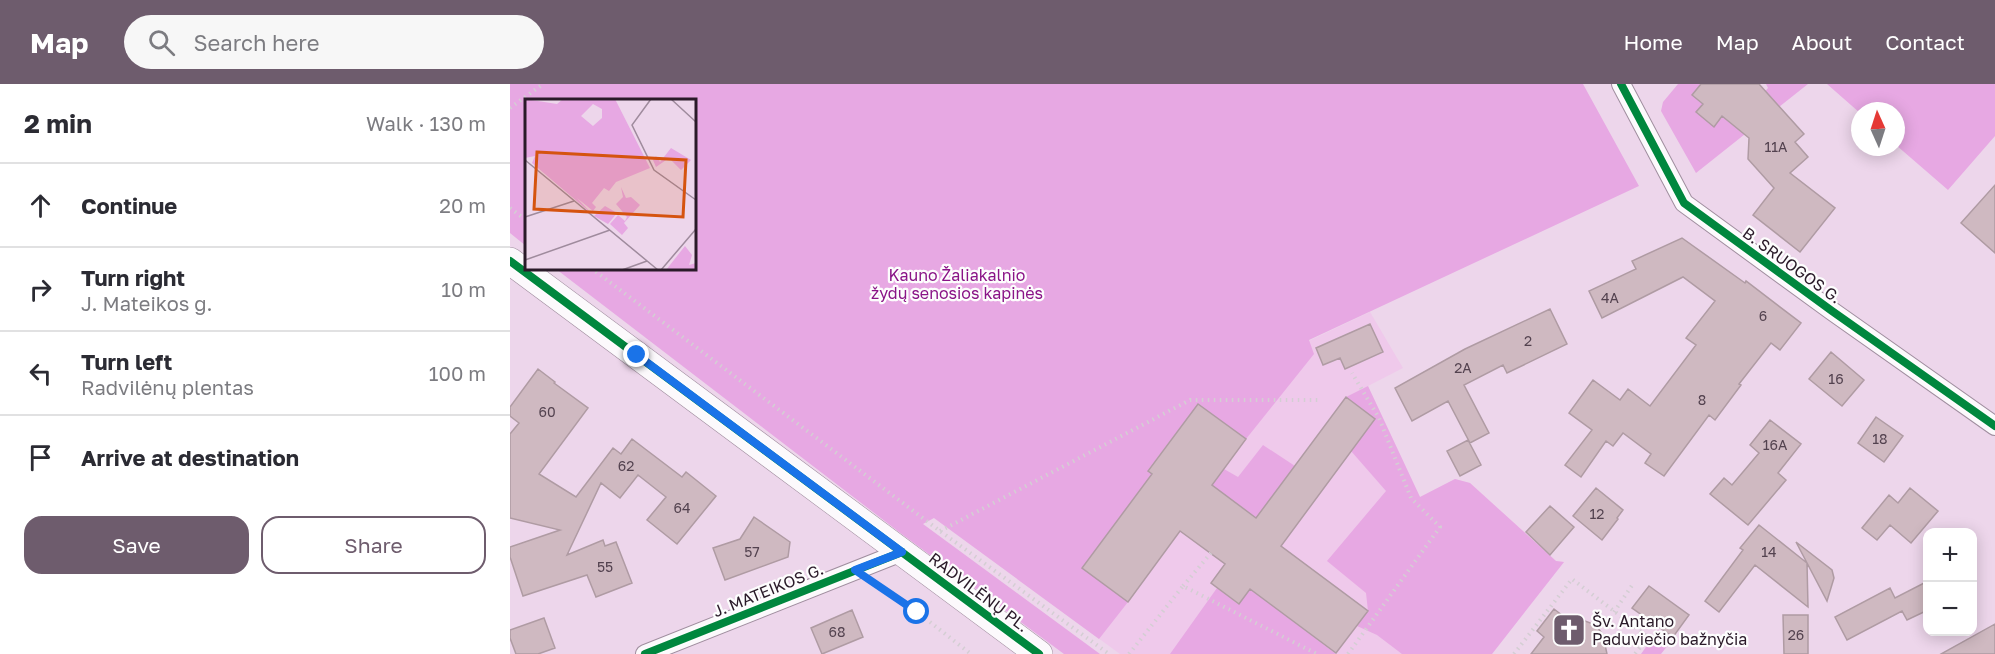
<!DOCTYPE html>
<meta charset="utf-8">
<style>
body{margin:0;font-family:"Golos Text",sans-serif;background:#f7f7f7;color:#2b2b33}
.controls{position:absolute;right:18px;bottom:18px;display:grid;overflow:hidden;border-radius:12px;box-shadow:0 3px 15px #0003}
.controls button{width:54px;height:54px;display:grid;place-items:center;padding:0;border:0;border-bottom:2px solid #e1e1e2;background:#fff;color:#2b2b33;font:30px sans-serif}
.compass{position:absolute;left:1341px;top:18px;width:54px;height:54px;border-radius:50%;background:#fff;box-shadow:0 3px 15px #0003;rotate:357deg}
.stop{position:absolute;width:18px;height:18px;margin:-14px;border:4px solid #1a73e8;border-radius:50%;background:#fff}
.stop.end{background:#1a73e8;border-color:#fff;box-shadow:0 2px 6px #0008}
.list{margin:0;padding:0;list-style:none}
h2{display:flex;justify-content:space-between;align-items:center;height:78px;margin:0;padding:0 24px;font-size:26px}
h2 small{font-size:20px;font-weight:400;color:#7c7c81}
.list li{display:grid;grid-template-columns:39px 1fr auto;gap:18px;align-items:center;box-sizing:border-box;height:84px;padding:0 24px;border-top:2px solid #e1e1e2}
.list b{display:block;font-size:22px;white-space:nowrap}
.list p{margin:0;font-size:20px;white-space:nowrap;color:#7c7c81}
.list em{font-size:20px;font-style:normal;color:#7c7c81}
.actions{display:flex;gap:12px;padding:18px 24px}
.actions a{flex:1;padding:14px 0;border:2px solid #6e5c6d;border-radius:18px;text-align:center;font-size:21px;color:#6e5c6d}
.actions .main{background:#6e5c6d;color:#fff}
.icon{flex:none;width:33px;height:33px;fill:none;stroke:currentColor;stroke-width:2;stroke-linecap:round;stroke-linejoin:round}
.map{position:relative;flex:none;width:1485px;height:570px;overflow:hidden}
header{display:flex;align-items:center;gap:36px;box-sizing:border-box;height:84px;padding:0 30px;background:#6e5c6d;color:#fff}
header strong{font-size:28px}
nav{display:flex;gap:33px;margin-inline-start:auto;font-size:21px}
.search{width:420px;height:54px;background:#f7f7f7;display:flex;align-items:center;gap:15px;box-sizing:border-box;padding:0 21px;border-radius:33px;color:#7c7c81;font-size:22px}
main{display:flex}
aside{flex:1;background:#fff}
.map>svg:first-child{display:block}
</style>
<header>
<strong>Map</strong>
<div class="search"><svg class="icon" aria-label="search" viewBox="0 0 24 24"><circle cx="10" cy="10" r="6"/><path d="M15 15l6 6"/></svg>Search here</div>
<nav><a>Home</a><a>Map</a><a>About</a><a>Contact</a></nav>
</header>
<main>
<aside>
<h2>2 min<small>Walk · 130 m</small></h2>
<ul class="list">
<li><svg class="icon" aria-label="ahead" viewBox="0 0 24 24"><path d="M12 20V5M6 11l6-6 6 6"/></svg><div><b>Continue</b></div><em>20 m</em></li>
<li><svg class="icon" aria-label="right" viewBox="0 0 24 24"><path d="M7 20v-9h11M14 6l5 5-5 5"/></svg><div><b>Turn right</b><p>J. Mateikos g.</p></div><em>10 m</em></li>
<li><svg class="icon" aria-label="left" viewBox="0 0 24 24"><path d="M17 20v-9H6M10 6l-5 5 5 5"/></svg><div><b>Turn left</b><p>Radvilėnų plentas</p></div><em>100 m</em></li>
<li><svg class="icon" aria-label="arrive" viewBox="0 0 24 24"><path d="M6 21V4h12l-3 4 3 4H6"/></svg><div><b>Arrive at destination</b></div></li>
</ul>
<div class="actions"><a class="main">Save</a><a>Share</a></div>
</aside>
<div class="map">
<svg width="1485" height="570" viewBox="0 0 1485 570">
<rect width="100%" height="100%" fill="#edd6eb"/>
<path fill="#efc9eb" d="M860,228l33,56 -35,18 52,111 35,-18 15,4 86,78 8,1 -72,92h-372l-186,-136z"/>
<path fill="#e7a8e3" d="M0,0h1073l56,102 -330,154 5,14 -68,85 -48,-35 -50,66 4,4 -70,94 46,34 -29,37 -165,-121 -11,6 177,130h-36l-161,-119 -347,-266 138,-1v-168h-168v146l-16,-13z
M1168,0h23l-9,10 11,10 -7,8 18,14 8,-10 36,-17 10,-11 -2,-4h42l-112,89 -35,-62 2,-9z
M1317,0h168v52l-47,54 -52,-45v-34h-36v2z
M858,302l52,111 35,-18 15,4 86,78 8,1 -72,92h-90l-25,-19 -20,-9 11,-15 -2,-18 -39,-32 59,-70 -35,-40 24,-32 -29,-22z
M753,361l32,21 -39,52 -44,-33 12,-16 14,8z
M707,504l21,16 12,-15 86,65h-166z
M1148,546l14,10 -11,14h-20z"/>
<path fill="#cfb9c1" stroke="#af9ba3" stroke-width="1.5" d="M1191,0h58l45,50 -9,8 13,15 -18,16 45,35 -35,44 -47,-37 21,-27 -26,-29 1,-21 -27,-22 -8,11 -18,-15 7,-8 -11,-9z
M1485,101v68l-34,-30z
M1172,154l63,45 1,-2 55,42 -21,27 -9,-7 -32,41 2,1 -26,35 -6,-5 -45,61 -19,-13 6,-9 -28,-21 -10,13 -7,-5 -25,36 -16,-12 27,-35 -23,-17 24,-33 27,20 8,-11 22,17 46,-61 -10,-7 29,-37 -32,-24 -81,41 -13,-27 47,-22 -4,-8z
M1040,225l17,35 -60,29 -4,-8 -39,20 25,48 -19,10 -22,-42 -36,20 -17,-33 70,-39z
M860,240l13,28 -38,17 -5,-11 -17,7 -7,-17z
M1321,268l33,28 -22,26 -33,-27z
M28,285l17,13 -1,1 34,25 -49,66 37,23 37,-49 8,6 11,-15 50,38 4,-5 30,24 -39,48 -30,-24 19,-23 -28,-22 -18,23 -19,-15 -34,72 36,-15 2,6 11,-4 16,41 -36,14 -9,-22 -64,21 -13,-39v-10l50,-17 -50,-12v-84l9,-11 -9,-7v-9z
M836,313l29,22 -94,127 87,65 -32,42 -86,-64 -11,15 -28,-21 14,-19 -45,-33 -52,71 -46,-34 70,-94 -4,-3 50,-67 48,35 -34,46 44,33z
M1366,333l27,19 -19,26 -26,-19z
M1260,336l31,24 -23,29 8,7 -38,45 -38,-31 14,-16 8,7 27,-32 -9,-8z
M958,356l13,25 -21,11 -13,-25z
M1086,404l27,22 -6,8 1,1 -16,21 -29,-24z
M1400,404l28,23 -27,32 -21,-18 -13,15 -15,-12 27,-33 9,8z
M1040,422l24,21 -24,28 -24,-23z
M244,433l36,25 -2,15 -63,23 -12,-32 27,-9z
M1249,441l48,38 1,44 -53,-42 -36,47 -14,-11 38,-51 -3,-2z
M1286,458l36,28 2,8 -7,23z
M1418,497v29l-21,10 -5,-9 -55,29 -12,-23 55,-29 5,10z
M1139,502l40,29 -16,22 -41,-29z
M1044,525l17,13 14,-1 11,4 7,10 4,19h-76l13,-17 -7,-6z
M342,526l11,27 -41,17 -11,-26z
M1273,531h25v39h-24z
M34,534l11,30 -17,6h-22l-6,-16v-8z
M1485,540v30h-54z"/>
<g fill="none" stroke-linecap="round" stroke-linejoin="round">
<defs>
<path id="street" d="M1111,0l63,119 148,108 163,115
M135,570l257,-102"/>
<path id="secondary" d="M0,177l529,393"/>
</defs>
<use href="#street" stroke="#a08e9f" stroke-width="20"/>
<use href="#secondary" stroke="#a08e9f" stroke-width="28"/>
<path stroke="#d4ced3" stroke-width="4" stroke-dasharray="1.5 4.5" stroke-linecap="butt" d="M0,24l33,-24
M0,124l16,12
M81,184l349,263 169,123
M430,447l250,-131h128
M366,500l41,28 54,42
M673,502l28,-33
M1104,528l19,-28
M619,570l54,-68 134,68
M838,570l92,-127 -29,-29 -32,-80 -27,-45
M1004,570l58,-75 76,58 -13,17"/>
<use href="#street" stroke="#fcf9fc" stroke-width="18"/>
<use href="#secondary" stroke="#fcf9fc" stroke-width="27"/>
<defs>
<path id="cycleway" d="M1111,0l63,119 148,108 163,115
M0,177l529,393
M135,570l257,-102"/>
</defs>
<use href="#cycleway" stroke="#fdfdfd" stroke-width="11"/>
<use href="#cycleway" stroke="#00873e" stroke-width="8"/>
</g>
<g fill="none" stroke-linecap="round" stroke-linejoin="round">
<path stroke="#1a73e8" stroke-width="8" d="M127,271l265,197 -47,18 62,42"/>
</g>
<defs>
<symbol id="church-square" viewBox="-11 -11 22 22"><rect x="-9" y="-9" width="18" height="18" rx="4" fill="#6e5c6d" stroke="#fdfdfd"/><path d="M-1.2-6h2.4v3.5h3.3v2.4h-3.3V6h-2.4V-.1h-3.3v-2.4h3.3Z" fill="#fff"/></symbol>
</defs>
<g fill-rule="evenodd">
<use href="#church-square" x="1040" y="527" width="38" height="38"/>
</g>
<g text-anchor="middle" stroke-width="4.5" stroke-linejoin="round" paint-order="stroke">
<g font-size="14" fill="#53424f">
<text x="1266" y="68">11A</text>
<text x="1100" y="219">4A</text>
<text x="1253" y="237">6</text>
<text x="1018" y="262">2</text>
<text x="953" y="289">2A</text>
<text x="1326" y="300">16</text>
<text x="1192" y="321">8</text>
<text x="37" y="333">60</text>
<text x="1370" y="360">18</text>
<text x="1265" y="366">16A</text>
<text x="116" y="387">62</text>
<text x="172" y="429">64</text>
<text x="1087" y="435">12</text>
<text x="242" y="473">57</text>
<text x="1259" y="473">14</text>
<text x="95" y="488">55</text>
<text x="327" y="553">68</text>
<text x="1286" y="556">26</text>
</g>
<g font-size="16" fill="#2a1a29" stroke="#fdfdfd">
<text transform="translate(1282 181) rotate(36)" y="6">B. SRUOGOS G.</text>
<text transform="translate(258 506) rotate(-22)" y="6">J. MATEIKOS G.</text>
<text transform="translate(469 508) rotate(37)" y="6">RADVILĖNŲ PL.</text>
</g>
<g font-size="16" fill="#8a1487" stroke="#fdfdfd">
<text x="447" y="197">Kauno Žaliakalnio<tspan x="447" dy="18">žydų senosios kapinės</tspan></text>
</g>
<g font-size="16" fill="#2a1a29" stroke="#fdfdfd" text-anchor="start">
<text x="1082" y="543">Šv. Antano<tspan x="1082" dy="18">Paduviečio bažnyčia</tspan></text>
</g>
</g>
<g transform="translate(15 15)">
<rect width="171" height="171" fill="#edd6eb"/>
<path d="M0,0l32,5 6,-5h52l35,69 -34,14 -7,9 -5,-3 -12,15 4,4 -3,4 -16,-13 15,16 -60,-51 3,-7 -10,2zM68,5l9,5v9l-9,8 -12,-10zM146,49l20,12 -10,10 -12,-12 -13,9 -3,-7 3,-4 4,6zM96,88l5,11 5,-1 9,8 -16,18 4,5 -6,7 -12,-11 8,-9 7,6 2,-4 -11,-13 7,-7zM80,107l12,7 -9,11 -14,-8zM160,147l7,9 -3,10 7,-2v7h-30z" fill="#e7a8e3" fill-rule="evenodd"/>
<path fill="none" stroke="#9f8b9d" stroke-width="1.5" d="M126,0l-19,26 22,45 42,30M146,0l25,23M0,61l133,110M0,118l49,-16M0,161l85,-30M97,171l25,-9M136,171l35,-41"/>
<path fill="#d5530f" fill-opacity="0.15" stroke="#d5530f" stroke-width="3" d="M12,53l149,8 -3,57 -149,-8z"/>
<rect width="171" height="171" fill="none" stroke="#2a1a29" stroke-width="3"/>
</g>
</svg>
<div class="controls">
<button>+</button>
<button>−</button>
</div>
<svg class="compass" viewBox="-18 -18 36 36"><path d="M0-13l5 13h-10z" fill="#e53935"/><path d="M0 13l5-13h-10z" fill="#7c7c81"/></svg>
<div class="stop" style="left:407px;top:528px"></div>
<div class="stop end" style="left:127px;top:271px"></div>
</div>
</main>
